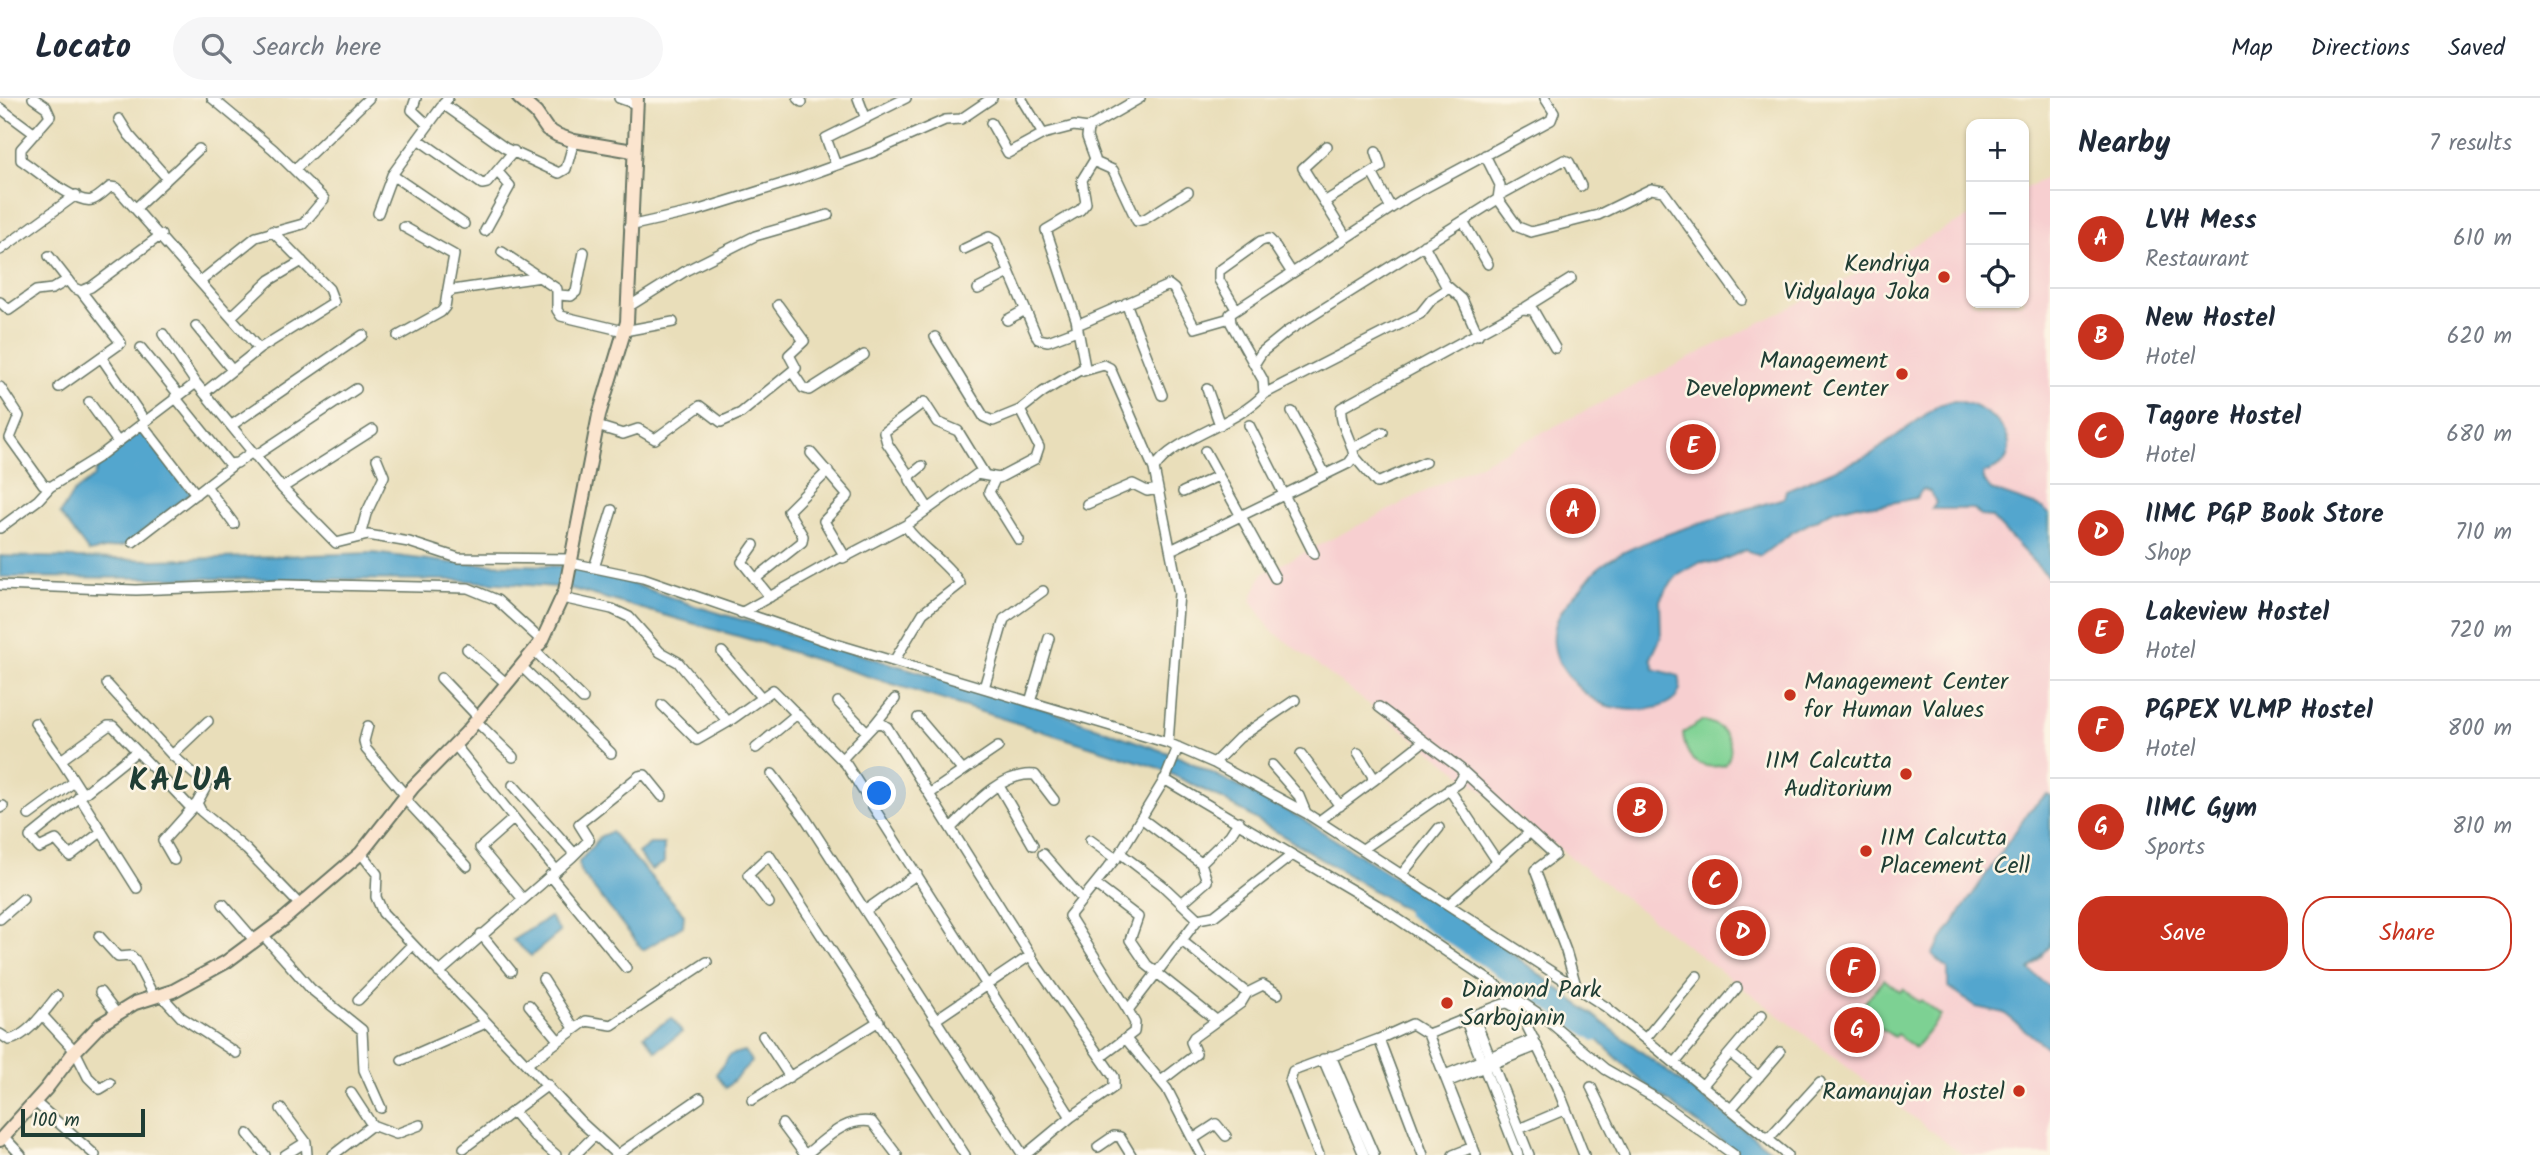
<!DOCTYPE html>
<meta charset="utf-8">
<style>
body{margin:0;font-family:Kalam,sans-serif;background:#f6f6f7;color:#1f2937}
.controls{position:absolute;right:21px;top:21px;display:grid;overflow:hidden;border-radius:14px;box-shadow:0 2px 5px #0004}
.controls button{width:63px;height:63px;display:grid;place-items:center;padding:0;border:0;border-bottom:2px solid #e0e1e3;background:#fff;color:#1f2937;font:35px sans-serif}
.scale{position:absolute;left:21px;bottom:18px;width:124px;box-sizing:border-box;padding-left:7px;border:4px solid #1f3d34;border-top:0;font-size:19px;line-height:24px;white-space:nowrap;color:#1f3d34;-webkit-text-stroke:5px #fcf5e5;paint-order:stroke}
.you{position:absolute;left:880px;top:696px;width:24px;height:24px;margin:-18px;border:5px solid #fff;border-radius:50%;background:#1a73e8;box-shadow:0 0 0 10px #1a73e833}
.badge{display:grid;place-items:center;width:46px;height:46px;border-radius:50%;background:#c8321e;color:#fff;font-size:23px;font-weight:700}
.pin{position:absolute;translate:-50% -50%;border:4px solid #fff;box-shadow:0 2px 7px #0006}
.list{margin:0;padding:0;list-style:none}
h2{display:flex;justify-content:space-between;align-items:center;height:91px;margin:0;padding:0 28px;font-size:30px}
h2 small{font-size:23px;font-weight:400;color:#747a83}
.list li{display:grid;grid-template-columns:46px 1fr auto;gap:21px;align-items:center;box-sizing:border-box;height:98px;padding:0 28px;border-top:2px solid #e0e1e3}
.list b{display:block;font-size:26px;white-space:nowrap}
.list p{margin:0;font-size:23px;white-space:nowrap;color:#747a83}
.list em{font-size:23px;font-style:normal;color:#747a83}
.actions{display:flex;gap:14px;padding:21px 28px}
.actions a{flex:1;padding:16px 0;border:2px solid #c8321e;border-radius:28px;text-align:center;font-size:24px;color:#c8321e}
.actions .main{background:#c8321e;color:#fff}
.icon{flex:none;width:38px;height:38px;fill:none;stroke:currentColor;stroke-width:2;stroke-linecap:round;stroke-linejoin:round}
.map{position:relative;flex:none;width:2050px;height:1057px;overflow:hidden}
header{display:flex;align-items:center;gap:42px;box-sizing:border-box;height:98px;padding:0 35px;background:#fff;border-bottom:2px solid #e0e1e3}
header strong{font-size:33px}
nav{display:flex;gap:38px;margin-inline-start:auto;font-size:24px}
.search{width:490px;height:63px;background:#f6f6f7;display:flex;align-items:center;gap:18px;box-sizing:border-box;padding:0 24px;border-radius:38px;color:#747a83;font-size:26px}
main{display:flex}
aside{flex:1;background:#fff}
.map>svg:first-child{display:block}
</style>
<header>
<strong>Locato</strong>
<div class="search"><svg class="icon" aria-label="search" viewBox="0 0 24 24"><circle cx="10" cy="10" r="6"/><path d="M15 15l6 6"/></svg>Search here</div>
<nav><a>Map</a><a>Directions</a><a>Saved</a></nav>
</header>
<main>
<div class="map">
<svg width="2050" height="1057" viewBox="0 0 2050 1057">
<rect width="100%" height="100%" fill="#fcf5e5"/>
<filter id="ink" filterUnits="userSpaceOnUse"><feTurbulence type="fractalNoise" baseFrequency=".0143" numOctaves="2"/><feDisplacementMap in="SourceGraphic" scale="14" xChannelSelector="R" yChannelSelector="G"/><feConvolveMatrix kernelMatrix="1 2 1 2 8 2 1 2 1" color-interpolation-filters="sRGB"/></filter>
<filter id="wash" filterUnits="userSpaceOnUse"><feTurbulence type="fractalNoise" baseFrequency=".00686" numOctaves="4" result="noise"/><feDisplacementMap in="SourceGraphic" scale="28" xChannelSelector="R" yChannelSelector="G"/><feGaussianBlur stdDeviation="1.57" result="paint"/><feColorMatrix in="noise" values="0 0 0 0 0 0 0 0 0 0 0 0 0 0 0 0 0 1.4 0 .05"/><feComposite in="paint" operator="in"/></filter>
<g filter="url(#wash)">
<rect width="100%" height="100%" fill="#e9deba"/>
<path fill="#f7cfd0" d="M2050,78v979h-87l-692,-525 -20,-30 11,-26 709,-358v87h53v-114z"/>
<path fill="#7dd193" stroke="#4e8764" stroke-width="2" d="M1702,623c22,2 37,25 23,44 -26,6 -40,-6 -42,-32z
M1884,881l16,13 3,-3 16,13 2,-2 20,16 -26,32 -18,-14 -3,3 -37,-25z"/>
<path fill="#52a6ce" stroke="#387281" stroke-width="2" d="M1953,303c26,0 73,33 50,62 -5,6 -13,7 -20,11v6l8,10 52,18 6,6 1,65 -59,-62 -10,-1 -7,-7h-42l4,-6 -5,-11 -8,-3 -7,9 -40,8 -19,-2 -23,6 -41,22 -33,24 -14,-6 -30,13 -15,-1 -24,14 -12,15 -5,9 1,37 -10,21 3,11 25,7c12,39 -57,39 -81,26 -19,-11 -42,-34 -44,-57 -3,-23 10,-40 25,-55 6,-6 11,-14 17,-20 32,-30 143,-58 188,-72l2,-8 84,-35 69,-50z
M141,332l50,63 -65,52 -37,7 -29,-38 13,-21 21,-16 5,-14z
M373,455l80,10 132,4 110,39 350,103 137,49 117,59 198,125 280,213h-37l-99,-74 -63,-60 -101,-68 -255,-154 -63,-31 -390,-123 -200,-57 -113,-8 -456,-3v-21l155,4z
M2047,696l3,2v150l-21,24 21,17v63l-46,-37 -28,-6 -28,-20v-18l-16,-15 98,-144z
M611,734l73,82 -1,12 -40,24 -63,-79 -1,-9 22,-26z
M650,746h14v19l-13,7 -13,-17z
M550,819l10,15 -29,24 -18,-16z
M672,920l10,14 -26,19 -12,-16z
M744,953l8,11 -26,26 -10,-14 14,-19z"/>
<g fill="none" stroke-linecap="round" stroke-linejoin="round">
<path stroke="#52a6ce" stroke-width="9" d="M1410,814l186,125"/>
</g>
</g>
<g filter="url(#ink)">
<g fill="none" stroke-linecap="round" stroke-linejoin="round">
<defs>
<path id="street" d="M33,0l13,9 4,9 -29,33v11c14,9 55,45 71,40 6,-2 13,-9 18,-13l7,1 142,161
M416,0l-4,12 16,15
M619,0l17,6
M798,0l4,4
M858,0l8,21
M1021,0l22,36 31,-8 14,2
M443,6l62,44 54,25 7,-4 8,-28
M0,10l35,26
M119,21l10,16 38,43
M991,25l17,30 35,-19
M418,41l64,45 5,-1 27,-32
M1327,48l-24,22 43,69
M1095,64l18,8 24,51 8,-2 43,-27
M836,67l-10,-27 80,-40
M295,71l74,-71
M1372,75l19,35
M392,77l72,49
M1500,97l64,-35 5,2 12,24
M1498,101l20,28 13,5 67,-17 53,-26 12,2 79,109
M1324,104l57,-35 -5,-15
M136,110l63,-59
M378,115l14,-38 56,-77
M1463,123l25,43
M629,128l67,-15 102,-32 75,-27 72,-32 16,-1 31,-21
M404,129l50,28 -7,39
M485,133l25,-45 -13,-15
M1424,147l21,39 17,15 16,36
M964,151l25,-12 7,4 42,98 10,2 29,-11
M0,152l76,-55
M502,154l55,37v21l4,6 63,15 49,-9
M49,158l25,32 7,3 10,-4 70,-52
M201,183l55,-44 47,-13 21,-25 -51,-50 -61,-51
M978,191l31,-16
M559,197l12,1 5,-4 8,-40
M0,204l9,8 27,-19 16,-2 16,-9
M1126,205l36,92
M628,209l59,-37 68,-34 73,-21
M1526,209l45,-28
M1236,211l-17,-29v-9l42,-30 8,-2 3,3 20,31
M232,218l38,-36 32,-19
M1007,222l18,-10
M1077,227l92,-40 5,4 21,39 35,-10
M196,228l36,44
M163,236l33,49 86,105 54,55 32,-8 41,7 49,16 113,1
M398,238l43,-24 4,-5 2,-13 6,-4 88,-13
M935,239l49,80 9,4 27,-11
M141,250l38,47
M101,259l44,64
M1255,265l7,-11 26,-21 210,-132 2,-14 -15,-30
M1083,273l21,-6 6,3 44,101
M793,275l10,15 6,2 55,-35
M0,289l19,29 -9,22 33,46 7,3 47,-29 99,-75
M59,289l62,-44 -40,-52
M1207,291l13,36
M205,294l54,-43 75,-47 -5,-13 -57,-58
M1264,296l156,-80 12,-15 17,-11
M175,299l54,67 8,-1 15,-11
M89,304l29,40
M1292,314l33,62
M142,326l54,70
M232,327l131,-90
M1249,327l65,129
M597,328l26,8 15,-5 17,10 45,-33 21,16 20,-9 55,-45 -7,-13 15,-14 -26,-36
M1353,350l30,-16
M1205,353l70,127
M255,358l101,-67
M1354,358l23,27 48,-21
M922,368l-11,9 -1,5 18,28
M910,379l-23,-34 -3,-11 40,-30 13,20 21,9 27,44
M995,381l-6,13 30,48
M206,388l28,38
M282,390l91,-58
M1183,394l35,-16
M1087,406l46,-20 14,7 11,-2
M0,430l38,-28 12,-13
M360,438l6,-22 18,-38 -7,-17
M133,444l100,-77
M754,447l-12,17 28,35
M1173,451l176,-86 5,-7c-2,-16 -15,-32 -13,-48l181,-99 11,1 22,38
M843,460l63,-33
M571,465l72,15 186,64 339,101 46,20 92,50 300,194 181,148
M594,470l18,-58
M755,481l47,-37 1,-6 -15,-25 40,-40
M0,487l136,5 145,-6 187,4 29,12 45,41
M562,500l50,11 17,8 31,35 18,10 50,60 45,-32 73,74 225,353 -46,38
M741,515l103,-58 -20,-34 24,-25 -37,-43
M467,551l40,35
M535,553l48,48
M722,554l39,45
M894,563l29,-48 37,-29c-10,-20 -51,-46 -54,-59l71,-51 22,4 36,-19 4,-12 -19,-37 23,-18 42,-25 -9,-48 -30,-89 34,-20 6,-7 -4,-23 13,-21 -8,-22 1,-9 52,-30
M522,569l89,86
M441,580l38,40
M107,586l65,71 35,30 -10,18 4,8 46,39 53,55
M984,590l20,-69 39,-28
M838,604l29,30
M1030,604l19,-64
M662,607l35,35 31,-18
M918,620l45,53
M476,623l37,36
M35,625l26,37 47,-34h5l79,83
M875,626l20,-25
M368,628l-4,15 2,8 40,47
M1168,645l11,-150 -25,-124c18,-31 83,-44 110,-75l-1,-14 -32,-57 -1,-9 178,-117 143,-77 3,-8 -9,-14
M455,647l101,125
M756,650l41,-34
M1301,656l39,52
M172,657l36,-34
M842,661l33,-35 6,-1 6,4 150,239 77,111v10l-43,30
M61,662l21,33
M1214,665l25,-25 56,-38
M1272,667l27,31 7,17
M1464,674l91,83 -20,15 31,81 11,38
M772,676l32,42 219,339
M1164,681l213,126 168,113 60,51 47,27 82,59
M1373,683l51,-40
M999,688l34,59
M1449,691l48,72
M929,696l69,-47
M79,698l58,92
M404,700l63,68
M0,710l3,-2
M29,717l45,-33
M1141,720l60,45
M513,721l-33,29 42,50
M1319,723l54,-40 -1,-6 -14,-22
M951,730c21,-21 51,-57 84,-53l19,25
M101,734l-31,24 -14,-16 -17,8 -9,-11 107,-86
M1090,742l26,19
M1363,751l96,-66 5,-8 -3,-6 -82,-62
M361,755l16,21 -1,23 7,16 199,210 35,32 83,-57
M1043,756l39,45
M572,759l17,-17 -10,-16 60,-48 6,-1 17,21
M174,762l-11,-19 33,-37
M1402,776l37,-46
M550,777l76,93
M1096,787l42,32 -8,23 17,25 69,55
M1183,804l24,-21 -6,-18 29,-28 9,-14
M769,805l-21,-28 21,-20 196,300
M223,806l32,37
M1449,806l81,-72
M866,812l51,-36
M0,821l23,-20
M1198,821l16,-3 78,-61
M481,836l30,37
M263,837l48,54 51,41 2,40 17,38
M99,838l19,21 13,-1 4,4 19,37
M439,875l133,-116v-6l-59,-66
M543,881l31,49
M100,894l16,21
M1247,895l16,-8 15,9
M161,897l20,22 55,36
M358,902l54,-55
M529,907l29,35
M1128,912l-59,-94 51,-63 46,-76 12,-30
M42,917l33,36 13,26 12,12 10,-6
M1474,919l55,138
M935,922l96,-65
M1466,923l52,134
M0,936l9,6c19,-4 36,-29 48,-44
M1428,936l48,121
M763,938l27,41
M1126,941l41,50 34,66
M1645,941l52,-63
M1730,955l29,24
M1331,958l43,99
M1101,959l33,-25 1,-9 -7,-13 70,-91 -36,-34 -42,-32
M1323,961l41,96
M402,962l84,-37
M528,965l58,-42 26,4 95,-63
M1675,965l62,-75
M1445,977l89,-36
M1161,983l35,-27 -5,-12 3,-5 47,-34 6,-10 -65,-52
M1447,984l90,-36
M1702,988l60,-71
M1591,989l33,68
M752,1002l127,-79
M35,1004l60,53
M281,1011l25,33 1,13
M1731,1011l49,-57
M513,1013l22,26 21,18
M782,1026l23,31
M372,1027l24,9 24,-9
M1519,1031l47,-20
M248,1036l17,21
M3,1038l18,19
M1193,1041l23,-15 10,12
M1768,1041l52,-57
M1098,1049l16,-11 6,1 11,18
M464,1050l84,-63
M285,1057l21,-13
M333,1057l39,-30 -21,-32
M575,1057l20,-20
M805,1057c20,-15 40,-38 67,-33l25,33
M1319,1057l-29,-74 3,-10 86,-32
M1423,1057l-44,-116 33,-15 16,10c12,-4 74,-31 79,-31 5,1 9,5 13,9l38,77 26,66
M1453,1057l20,-8"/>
<path id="secondary" d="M519,0l17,15 11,16 10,6 17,6 59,10
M0,1042l46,-51 29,-38 26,-27 34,-21 38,-12 53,-29 58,-43 77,-66 52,-66 53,-54 76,-92 23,-50 34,-176 28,-93 10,-224"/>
</defs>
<use href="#street" stroke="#667563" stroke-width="12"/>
<use href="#secondary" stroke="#667563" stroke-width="16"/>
<use href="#street" stroke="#fff" stroke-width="9"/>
<use href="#secondary" stroke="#fbe5cf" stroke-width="12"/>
</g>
</g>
<g fill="#c8321e" stroke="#fcf5e5" stroke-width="2.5">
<circle cx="1944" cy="179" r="7"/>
<circle cx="1902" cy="276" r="7"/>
<circle cx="1790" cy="597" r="7"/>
<circle cx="1906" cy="676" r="7"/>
<circle cx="1866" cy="753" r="7"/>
<circle cx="1447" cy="905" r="7"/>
<circle cx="2019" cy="993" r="7"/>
</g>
<g text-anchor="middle" stroke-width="5" stroke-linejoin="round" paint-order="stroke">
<g font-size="24" fill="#1f3d34" stroke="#fcf5e5" text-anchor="end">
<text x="1930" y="173">Kendriya<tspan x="1930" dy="28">Vidyalaya Joka</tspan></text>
<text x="1888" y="270">Management<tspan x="1888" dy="28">Development Center</tspan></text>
<text x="1804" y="591" text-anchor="start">Management Center<tspan x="1804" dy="28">for Human Values</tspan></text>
<text x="1892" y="670">IIM Calcutta<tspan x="1892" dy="28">Auditorium</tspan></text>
<text x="1880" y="747" text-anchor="start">IIM Calcutta<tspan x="1880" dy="28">Placement Cell</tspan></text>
<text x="1461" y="899" text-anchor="start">Diamond Park<tspan x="1461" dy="28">Sarbojanin</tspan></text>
<text x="2005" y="1001">Ramanujan Hostel</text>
</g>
<g font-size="32" font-weight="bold" letter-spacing="2" fill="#1f3d34" stroke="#fcf5e5">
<text x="182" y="692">KALUA</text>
</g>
</g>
</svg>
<div class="controls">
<button>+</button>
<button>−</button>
<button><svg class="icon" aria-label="locate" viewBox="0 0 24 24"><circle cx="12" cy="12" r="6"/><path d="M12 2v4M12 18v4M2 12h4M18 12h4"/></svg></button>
</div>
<div class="scale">100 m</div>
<div class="you"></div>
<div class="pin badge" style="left:1573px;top:413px">A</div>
<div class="pin badge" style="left:1640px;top:712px">B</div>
<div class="pin badge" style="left:1715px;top:784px">C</div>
<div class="pin badge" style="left:1743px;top:835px">D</div>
<div class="pin badge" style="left:1693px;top:349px">E</div>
<div class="pin badge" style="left:1853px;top:872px">F</div>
<div class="pin badge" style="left:1857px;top:932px">G</div>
</div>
<aside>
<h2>Nearby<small>7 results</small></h2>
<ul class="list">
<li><span class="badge">A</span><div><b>LVH Mess</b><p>Restaurant</p></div><em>610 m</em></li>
<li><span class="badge">B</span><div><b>New Hostel</b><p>Hotel</p></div><em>620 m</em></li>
<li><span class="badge">C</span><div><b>Tagore Hostel</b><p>Hotel</p></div><em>680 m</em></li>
<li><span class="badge">D</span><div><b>IIMC PGP Book Store</b><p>Shop</p></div><em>710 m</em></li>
<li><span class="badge">E</span><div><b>Lakeview Hostel</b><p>Hotel</p></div><em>720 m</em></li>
<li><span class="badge">F</span><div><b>PGPEX VLMP Hostel</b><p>Hotel</p></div><em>800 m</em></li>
<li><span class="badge">G</span><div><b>IIMC Gym</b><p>Sports</p></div><em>810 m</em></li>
</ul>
<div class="actions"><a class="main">Save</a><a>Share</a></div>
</aside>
</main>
